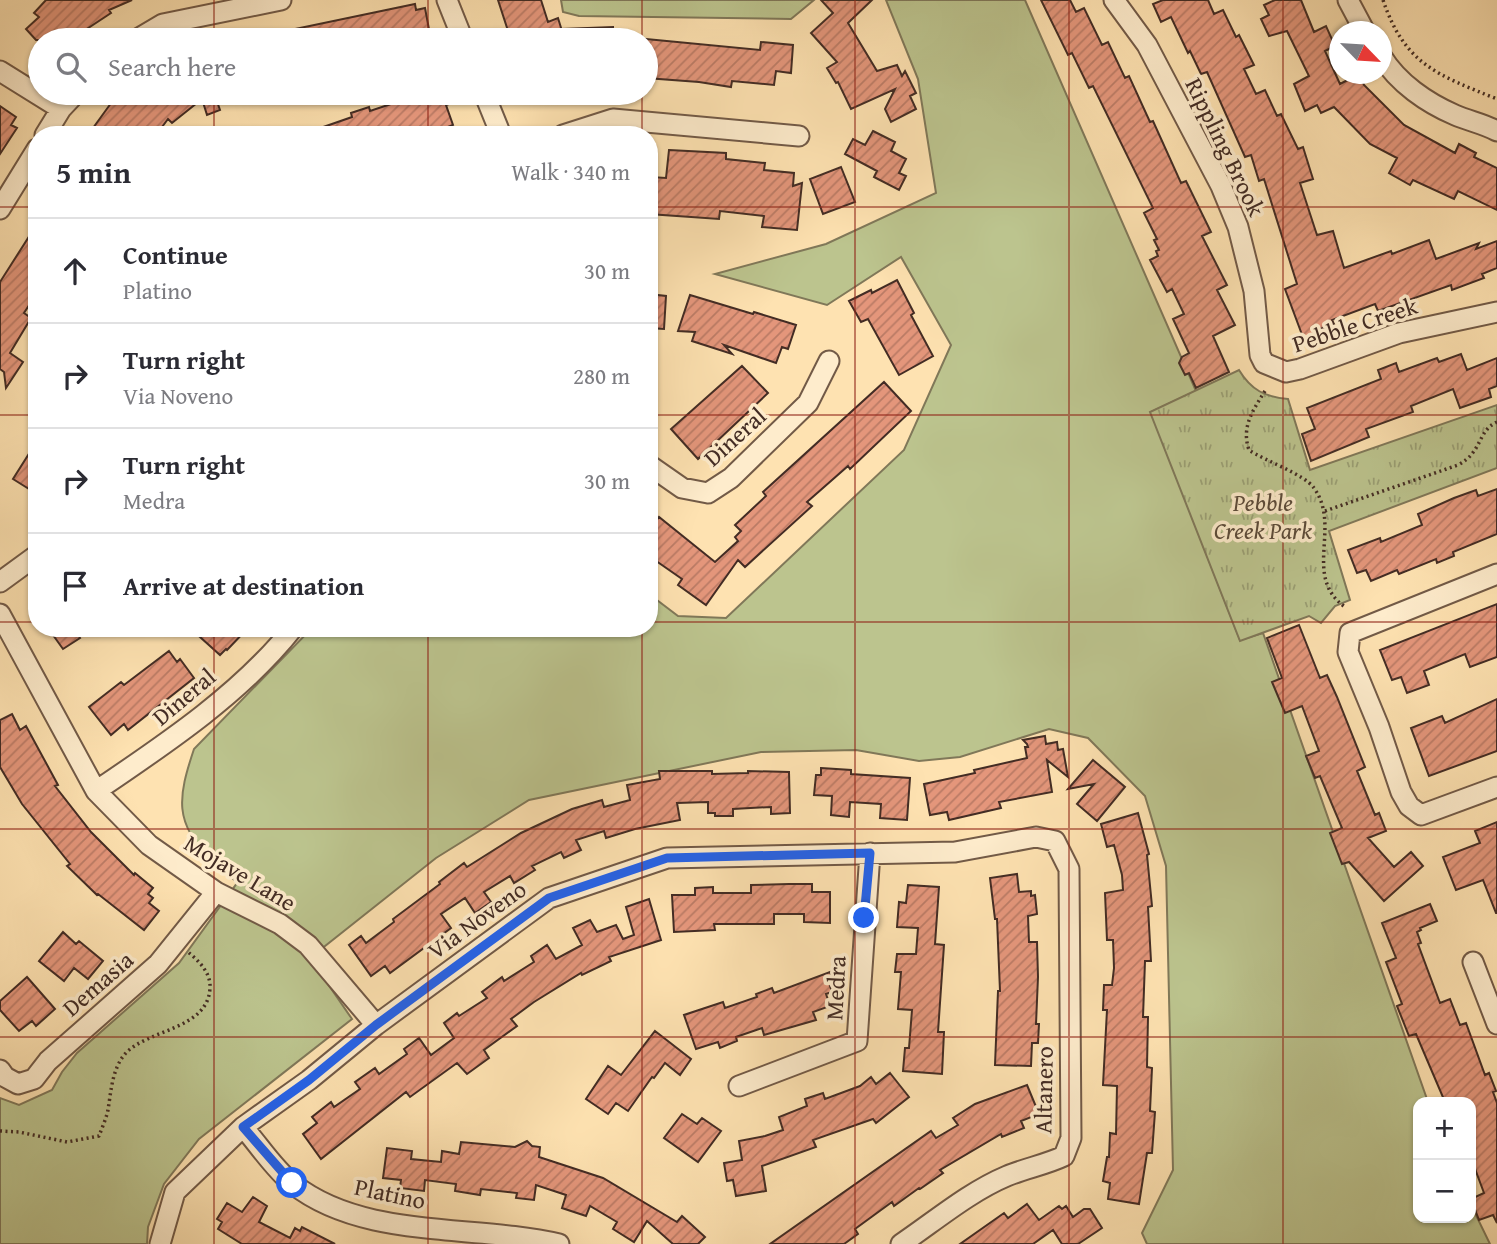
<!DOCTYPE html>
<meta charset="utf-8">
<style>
body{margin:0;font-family:"Gentium Book Plus",serif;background:#f2f2f3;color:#2b2b33}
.controls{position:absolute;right:21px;bottom:21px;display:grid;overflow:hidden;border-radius:14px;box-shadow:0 2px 5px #0004}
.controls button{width:63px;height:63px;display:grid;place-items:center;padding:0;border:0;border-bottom:2px solid #e1e1e2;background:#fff;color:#2b2b33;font:35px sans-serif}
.compass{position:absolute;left:1329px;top:21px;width:63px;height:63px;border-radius:50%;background:#fff;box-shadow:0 2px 5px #0004;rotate:115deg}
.stop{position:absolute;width:21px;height:21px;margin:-16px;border:5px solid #2563eb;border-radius:50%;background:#fff}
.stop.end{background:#2563eb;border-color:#fff;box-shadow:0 2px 7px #0008}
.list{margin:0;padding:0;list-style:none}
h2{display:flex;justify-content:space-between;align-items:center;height:91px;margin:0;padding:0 28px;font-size:30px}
h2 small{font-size:23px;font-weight:400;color:#7c7c81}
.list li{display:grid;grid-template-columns:46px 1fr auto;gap:21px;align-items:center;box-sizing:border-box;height:105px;padding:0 28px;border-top:2px solid #e1e1e2}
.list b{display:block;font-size:26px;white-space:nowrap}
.list p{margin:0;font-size:23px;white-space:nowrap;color:#7c7c81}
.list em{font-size:23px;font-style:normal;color:#7c7c81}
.icon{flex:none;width:38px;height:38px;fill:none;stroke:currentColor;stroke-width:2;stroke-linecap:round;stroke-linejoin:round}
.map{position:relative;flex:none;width:1497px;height:1244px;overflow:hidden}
.search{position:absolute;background:#fff;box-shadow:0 2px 5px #0004;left:28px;top:28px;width:630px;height:77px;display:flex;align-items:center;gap:18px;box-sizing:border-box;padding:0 24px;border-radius:38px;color:#7c7c81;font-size:26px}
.panel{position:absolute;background:#fff;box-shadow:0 2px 5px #0004;left:28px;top:126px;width:630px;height:511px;border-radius:28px}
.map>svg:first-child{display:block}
</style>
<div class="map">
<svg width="1497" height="1244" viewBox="0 0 1497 1244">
<defs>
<pattern id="park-tufts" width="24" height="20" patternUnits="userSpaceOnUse" patternTransform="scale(1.75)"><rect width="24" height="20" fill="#bcc48e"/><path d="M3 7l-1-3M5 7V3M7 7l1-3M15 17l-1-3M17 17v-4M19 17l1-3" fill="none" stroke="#9a9f74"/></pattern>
<pattern id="building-hatch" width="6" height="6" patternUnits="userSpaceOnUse" patternTransform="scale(1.75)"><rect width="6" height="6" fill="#e4967b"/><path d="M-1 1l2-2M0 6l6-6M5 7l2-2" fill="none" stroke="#ba7b65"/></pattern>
</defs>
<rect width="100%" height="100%" fill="#fee2b1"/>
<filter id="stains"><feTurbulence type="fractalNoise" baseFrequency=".00286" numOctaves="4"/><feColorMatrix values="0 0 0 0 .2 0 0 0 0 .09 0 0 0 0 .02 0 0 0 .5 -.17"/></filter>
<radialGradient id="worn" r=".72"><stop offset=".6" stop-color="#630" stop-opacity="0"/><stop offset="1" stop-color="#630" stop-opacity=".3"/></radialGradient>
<path fill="#bcc48e" stroke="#807859" stroke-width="2" d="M561,0h253l-23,19 -212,-3 -16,-4z
M886,0h139l171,391 -45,21 89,228 23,-7 165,469h-10v116h53v-13l19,39h-343l-5,-11 31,-63 -7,-304 -21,-70 -57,-58 -39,-9 -89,28 -41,4 -63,-11 -95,2 -232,48 -93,58 -126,100 42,61 -153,120 -35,45 -16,43 -1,17h-147v-146l19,7 33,-15 10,-18 15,-19 102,-90 58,-80c-7,-8 -17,-15 -25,-22 -39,-38 -34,-64 -18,-112l118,-121h337v-34l29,22 48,2 178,-168 47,-105 -50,-88 -74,48 -112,-31 111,-30 110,-51 -18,-114z"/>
<path fill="url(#park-tufts)" stroke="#807859" stroke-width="2" d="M1239,370c12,20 26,27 49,29l22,71 187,-65v63l-168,63 21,69 -15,6 -14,17 -12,-7 -69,25 -90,-229z"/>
<path fill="url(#building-hatch)" stroke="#432c24" stroke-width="2" d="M46,0h86l-23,10 2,3 -41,27h-34l-10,-11 13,-12 -5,-4z
M498,0h43l7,22 10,-4 4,13v-2l51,-2v13h-102z
M821,0h51l-24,23 29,48 20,-6 5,11 3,-5 11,22 -6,3 6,13 -25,13 -6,-13 10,-20 -44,20 -13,-27 -2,1 -9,-15 10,-6 -26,-29 22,-20z
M1041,0h29l6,12 8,-4 18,37 6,-3 17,36 4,-2 21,46 3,-1 28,62 5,-2 25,51 -9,4 25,49 -10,5 18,35 -22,11 16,36 -33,16 -7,-15 -4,2 -6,-12 3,-6 7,-4 -16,-34 11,-5 -12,-25 -5,3 -17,-32 8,-4 -2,-5 3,-1 -5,-10 3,-1 -13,-26 9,-5 -60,-122 -4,2 -17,-35 -4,2z
M1163,0h45l6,14 9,-4 13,27 3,-2 15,30 -10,4 12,25 9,-4 12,26 4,-2 17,35 5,-2 10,32 -13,4 14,43 3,9 16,-4 11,37 47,-17 1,3 37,-14 7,19 43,-16 -3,6 21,-8v27l-15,6 2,4 -32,12 -1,-5 -73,26 -3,-7 -43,16 2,4 -14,5 2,5 -18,6 -19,-51 12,-5 -33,-105 -5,2 -8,-26 -6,2 -38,-85 -6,2 -11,-23 -2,2 -17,-36 -10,5 -8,-18z
M1275,0h26l13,32 12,-6 9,20 -10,5 15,33 19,-10 5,11 40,40 51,28 4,-9 17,9 -2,4 23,11v42l-39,-19 -4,8 -41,-19 -3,5 -21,-12 8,-15 -27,-14 -36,-37 -13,6 -4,-8 -12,6 -11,-27 15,-8 -22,-45 -18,5 -8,-17 8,-4 -5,-10z
M415,4l1,6 9,-2 6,32h-159l-1,-6z
M646,39l114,11 1,-8 32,3 -2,28 -15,-2 -2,14 -42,-4 -1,6 -32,-5 -53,-4z
M124,93h90l6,17 -13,5 -5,-16 -30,24 -4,-4 -12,16h-68l26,-36 3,2z
M424,93h48v3l-26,9 7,20 -26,10h-121v-2l46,-16 -1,-4 18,-6 1,4z
M0,106l16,11 -5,8 6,3 -17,26z
M873,131l22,11 -4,9 15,8 -7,14 7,3 -7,14 -25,-13 3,-6 -32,-17 8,-15 12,6z
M669,150l57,3v6l39,4 -1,7 30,3 -1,13 9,-3 -5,47 -35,-3 2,-11 -44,-5 -1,8 -70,-5 2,-37 15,1z
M841,167l14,35 -32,12 -13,-35z
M37,224v69l-13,20 7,5 -21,35 13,9 -17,26 -2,-16 -4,-3v-87z
M897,280l17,33 -3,2 22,41 -34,19 -31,-56 -7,3 -12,-21 22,-11 1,3z
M649,294l17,2 -2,33 -15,-1z
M690,295l63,19 1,-2 42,13 -8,24 -6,-2 -6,16 -52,-18 8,9 -40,-13 3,-9 -17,-1z
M1461,354l6,16 30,-12v28l-8,3 2,8 -31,11 -7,-19 -42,17 2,6 -47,17 3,8 -58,24 -9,-27 13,-5 -8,-21 74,-29 -3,-9 18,-7 3,9 38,-14 2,4z
M742,366l26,27 -70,66 -27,-30z
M884,382l27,29 -61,58 -2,-3 -41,36 5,4 -67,61 -7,-7 -32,45 -28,-20 4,-6 -33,-23v-26l10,-13 56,45 23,-21 -3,-4 6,-6 -6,-6 31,-29 -3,-4z
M37,441v53l-24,-15z
M1497,489v45l-44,18 1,4 -17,7 -1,-4 -37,15 -2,-4 -26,11 -5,-11 -9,3 -9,-23 32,-12 1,4 41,-17 -4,-11 36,-16 22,-8 2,6z
M1497,604v53l-27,10 -5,-13 -41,17 5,14 -22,8 -6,-16 -9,3 -12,-30z
M1299,625l21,53 7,-3 10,22 28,70 -8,4 18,44 4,-2 7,18 -18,7 26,29 17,-15 12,14 -39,35 -35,-39 -7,2 -12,-31 12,-5 -22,-52 -5,2 -9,-22 13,-5 -17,-45 -17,7 -13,-31 10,-4 -15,-40z
M48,628h25l7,10 -17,11z
M190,628h58l-21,22 -1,-1 -6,6z
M169,651l8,11 3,-3 14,19 -66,52 -4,-6 -13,11 -22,-28 32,-25 3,3z
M1497,699v52l-68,25 -18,-48 31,-12 3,7z
M12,714l8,16 6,-4 32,59 -3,1 36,46 43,43 1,-2 18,15 -5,6 5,4 -4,5 10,8 -15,19 -46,-36 -1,1 -30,-29 3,-2 -48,-60 -22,-37v-47z
M1045,736l1,8 11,-2 1,8 5,-1 5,28 -21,-17 5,32 -53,10 2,6 -52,12 -2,-8 -17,3 -6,-31 51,-11 -1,-3 53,-12 -2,-11h3l-1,-3 -4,-4z
M1093,760l32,27 -28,34 -20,-17 17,-20 -26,5z
M821,768l30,2v4l59,4 -3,42 -27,-2 1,-14 -31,-2 -1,15 -18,-2 1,-19 -18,-1 2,-20h5z
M659,771h53v3l36,-1v-2l41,1 1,41 -19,1v-7l-38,2v7h-18v-3h-7v-11l-31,1 3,17 -45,9 -29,9 -2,-7 -28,9 5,10 -17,8 -3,-6 -29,14 3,4 -21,13 -4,-7 -26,16 7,10 -16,11 -10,-15 -24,16 10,14 -61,45 -5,-7 -14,10 -22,-31 12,-9 5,7 28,-21 -1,-3 47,-35 -1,-2 25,-19 3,4 54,-34 51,-24 30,-9 2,7 26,-7 -3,-15 33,-6z
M1138,813l11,41 -2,1 5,51 -4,1 3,54h-6l-2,56h5l-1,50 5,1 -2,43 5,1 -3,41h-5l-8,51 -31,-5 2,-16 -7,-2 4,-24h2l1,-24 6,1 1,-48 -14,-1 4,-75h-4l1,-25h8l2,-17 -1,-28h-6l-2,-47 18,-3 -1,-15 -8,-30 -7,2 -6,-23z
M1497,822v91h-1l-13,-33 -27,10 -13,-33 37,-14 -5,-12z
M1017,874l2,18 12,-1v5l4,-1 2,19 -9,2 1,26h8l1,35 -2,47h3l-1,19h-6l-1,23 -36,-1 3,-74h2l-3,-72h-2l-5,-41z
M789,884h23v8h18v31l-26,-1v-8h-30v10h-60l1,6 -41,2 -2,-37h23v-7l18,-1v6h38v-8z
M908,885l31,2 -4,57 9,1 -6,87h6l-2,42 -39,-3 2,-23h4l3,-38 -14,-1 3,-37h-6l2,-18h19l2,-26 -21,-1 2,-25 7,1z
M649,899l12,41 -52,17 2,4 -29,14 -1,-2 -47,29 -23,17 6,7 -33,24 5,8 -22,16 -10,-11 -47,34 -4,-5 -85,67 -18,-25 14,-11 -5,-6 19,-15 3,5 26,-18 -5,-7 20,-14 4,6 28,-20 -3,-5 15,-11 12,17 23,-17 -10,-15 13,-10 2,3 28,-18 -5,-6 20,-15 2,4 30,-19 -3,-6 16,-11 9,14 26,-14 -9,-17 17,-8 7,12 19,-7 7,14 11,-4 -8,-28z
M1430,904l7,17 -17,7 1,2 -4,2 4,11 -3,1 22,59 10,-4 10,26 6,-2 19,52 4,-2 7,18 -3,1 4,11v120l-4,-8 -14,5 -8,-21 13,-6 -13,-35v-56h-26l-29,-68 -7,2 -12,-30 5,-2 -16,-42 10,-4 -14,-35z
M63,932l13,12 3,-3 24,20 -15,18 -14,-11 -10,13 -25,-20z
M830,972l5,12 -5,2 2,6 -6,2 4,12 -17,6 3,8 -52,15 -2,-7 -26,9 1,4 -17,7 -2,-6 -22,7 -12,-34 39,-13 2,6 32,-11 -1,-3 16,-6 2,5z
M27,977l28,32 -19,17 -4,-5 -13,10 -19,-21v-9z
M655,1031l36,28 -11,16 -15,-12 -11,15 -2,-1 -24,34 -12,-8 -8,11 -22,-15 22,-33 13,9z
M890,1073l19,24 -33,26 -3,-4 -60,21 3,7 -54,19 4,25 -30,5 -3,-16 -6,1 -3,-18 18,-3 -3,-19 26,-5 18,-6 -4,-13 28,-11 -2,-7 18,-6 2,6 35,-13 11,-9 5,7z
M1027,1085l12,29 -18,7 3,7 -22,9 -1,-3 -61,36 3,3 -23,16 -1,-1 -25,18 -2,-4 -37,27 3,5 -14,10h-74l161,-113 5,7 22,-13 -5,-7 22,-14z
M682,1114l15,10 5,-6 19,13 -23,31 -34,-24z
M527,1141l5,5 8,1 -1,10 64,21 74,44 5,-6 23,21 -7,7h-25l-26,-23 -13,21 -21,-13 4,-7 -27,-16 -4,10 -24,-8 4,-13 -30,-10 -2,15 -18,-2 1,-5 -36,-4 -1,6 -25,-4 1,-7 -31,-4 -1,11 -24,-3 1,-8 -18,-2 4,-30 25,3 -1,8 30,3 1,-11 17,3 2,-12 54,5z
M253,1197l14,9 -8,16 31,16 5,-10 5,3 2,-4 33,17h-93l-24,-15 4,-7 -5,-3 10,-16 15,9z
M1027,1204l12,16 20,-14 3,3 4,-3 7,11 11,-8h6l12,19 -24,16h-16l-9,-14 -20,14h-73l44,-31 4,5z"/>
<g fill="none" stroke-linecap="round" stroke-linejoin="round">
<defs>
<path id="minor" d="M447,0l16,40
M1114,0l33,45 74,141 17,41 16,64 6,64 4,8 22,9 14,-3 99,-36 98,-21
M1348,0l17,32
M136,40l27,-16 118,-24
M1382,57c16,26 45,46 73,58 14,6 29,9 42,16
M0,71l61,38
M484,93l17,42
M45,135l16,-26 15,-16
M563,135l50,-16 186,17
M0,209l37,-60
M649,465l33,23 26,5 23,-15 77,-75 21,-42
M1497,574l-147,59 -2,19 31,75 22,65 8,14 12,9 76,-28
M0,582l37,-27
M0,614l96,177 53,54 67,47 64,32 28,21 68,80
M96,791c68,-46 146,-98 197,-163
M1473,962l24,62
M0,1070l5,7 13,7 16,-5 14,-18 110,-97 58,-72
M739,1086l118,-45 13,-188
M243,1127c16,18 31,42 50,57 71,56 181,40 266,60
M160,1244l15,-52 68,-65 66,-47 67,-55 173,-127 118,-40 288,-6 81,-15 19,4 14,28 2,269 -7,18c-19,9 -38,12 -57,20 -38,16 -72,45 -106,68"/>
</defs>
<use href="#minor" stroke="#725a47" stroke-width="23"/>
<path stroke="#432c24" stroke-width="3.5" stroke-dasharray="2 3.5" stroke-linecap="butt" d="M1383,0c22,65 55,75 114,99
M1265,391c-12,19 -24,36 -16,59 16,11 55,24 65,38 28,39 -12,88 31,119
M1325,511l133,-46c25,-13 19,-34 39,-43
M0,1131l19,1 48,10 32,-6c3,-8 7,-17 9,-26 3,-18 4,-41 17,-56 22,-25 83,-24 85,-66 1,-15 -11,-27 -22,-36"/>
<use href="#minor" stroke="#feeccc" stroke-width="19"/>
</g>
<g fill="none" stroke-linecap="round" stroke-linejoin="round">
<path stroke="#2563eb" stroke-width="9" d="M292,1183l-49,-56 66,-47 67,-55 173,-127 118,-40 203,-5 -6,65"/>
</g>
<path fill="none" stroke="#8f2418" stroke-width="2" stroke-opacity="0.55" d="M214,0v40M428,0v40M642,0v40M855,0v1244M1069,0v1244M1283,0v1244M214,93v42M428,93v42M642,93v42M0,207h37M649,207h848M0,415h37M649,415h848M0,622h37M649,622h848M214,628v616M428,628v616M642,628v616M0,829h1497M0,1037h1497"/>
<g text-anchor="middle" stroke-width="7" stroke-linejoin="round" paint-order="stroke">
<g font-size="24" fill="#432c24" stroke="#feeccc">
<text transform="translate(1225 147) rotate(64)" y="8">Rippling Brook</text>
<text transform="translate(1355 325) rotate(-18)" y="8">Pebble Creek</text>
<text transform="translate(735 437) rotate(-42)" y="8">Dineral</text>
<text transform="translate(184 697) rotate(-40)" y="8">Dineral</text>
<text transform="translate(240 873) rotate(31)" y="8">Mojave Lane</text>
<text transform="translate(477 920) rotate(-36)" y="8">Via Noveno</text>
<text transform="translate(98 984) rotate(-41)" y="8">Demasia</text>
<text transform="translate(836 988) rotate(-87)" y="8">Medra</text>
<text transform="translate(1044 1090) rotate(-89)" y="8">Altanero</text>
<text transform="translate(390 1194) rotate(12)" y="8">Platino</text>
</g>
<g font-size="24" font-style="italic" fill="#5b4a39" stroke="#feeccc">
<text x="1263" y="511">Pebble<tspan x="1263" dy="28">Creek Park</tspan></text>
</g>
</g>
<rect width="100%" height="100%" filter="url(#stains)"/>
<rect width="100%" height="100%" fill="url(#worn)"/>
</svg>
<div class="controls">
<button>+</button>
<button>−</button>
</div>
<svg class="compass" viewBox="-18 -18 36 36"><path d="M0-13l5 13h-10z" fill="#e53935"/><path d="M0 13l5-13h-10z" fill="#7c7c81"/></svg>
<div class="stop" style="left:292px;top:1183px"></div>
<div class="stop end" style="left:864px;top:918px"></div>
<div class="search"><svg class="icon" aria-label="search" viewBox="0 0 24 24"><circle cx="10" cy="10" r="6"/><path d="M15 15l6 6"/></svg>Search here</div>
<section class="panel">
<h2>5 min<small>Walk · 340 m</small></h2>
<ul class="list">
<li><svg class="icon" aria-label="ahead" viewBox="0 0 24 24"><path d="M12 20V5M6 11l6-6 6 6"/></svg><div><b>Continue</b><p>Platino</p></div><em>30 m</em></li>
<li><svg class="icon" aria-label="right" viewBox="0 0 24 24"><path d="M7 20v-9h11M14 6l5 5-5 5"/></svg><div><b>Turn right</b><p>Via Noveno</p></div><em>280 m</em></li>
<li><svg class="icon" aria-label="right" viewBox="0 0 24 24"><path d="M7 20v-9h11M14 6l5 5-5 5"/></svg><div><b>Turn right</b><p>Medra</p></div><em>30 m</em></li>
<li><svg class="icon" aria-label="arrive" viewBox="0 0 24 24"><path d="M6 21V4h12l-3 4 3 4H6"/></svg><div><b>Arrive at destination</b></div></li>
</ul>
</section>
</div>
